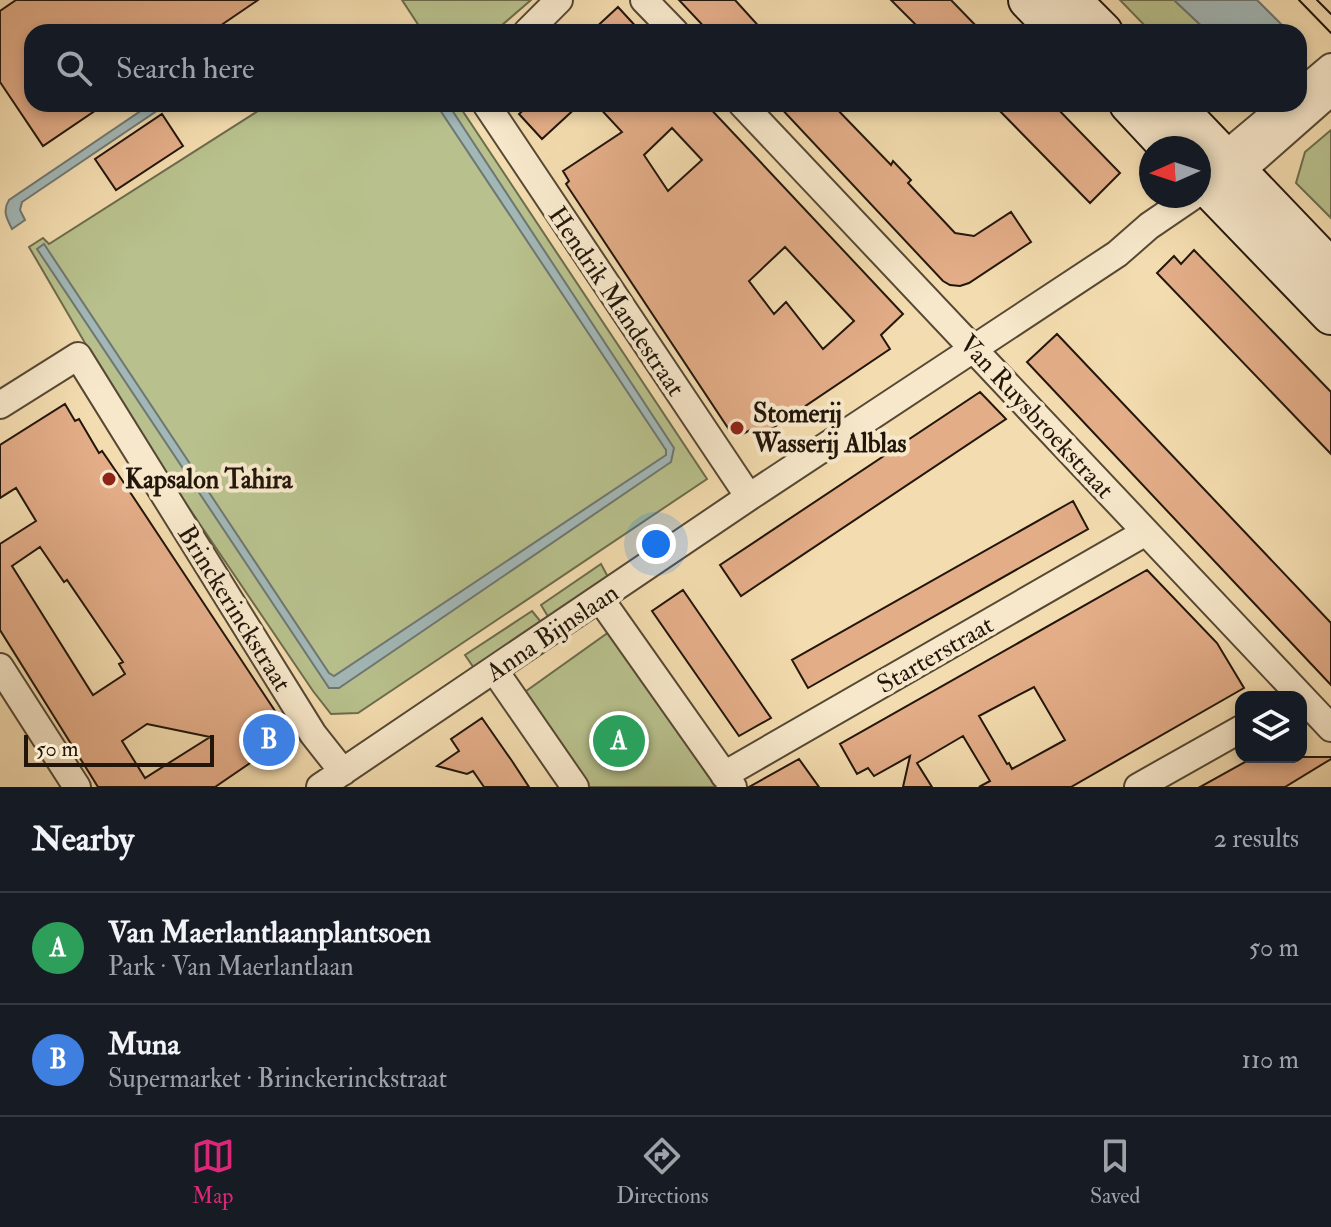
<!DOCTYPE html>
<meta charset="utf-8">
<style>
body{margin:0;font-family:"IM FELL Double Pica",serif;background:#242831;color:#f1f3f6}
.controls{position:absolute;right:24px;bottom:24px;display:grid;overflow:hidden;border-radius:16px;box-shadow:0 4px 12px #0003}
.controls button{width:72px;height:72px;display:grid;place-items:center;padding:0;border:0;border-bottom:2px solid #363941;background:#171b24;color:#f1f3f6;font:40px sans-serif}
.compass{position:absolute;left:1139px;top:136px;width:72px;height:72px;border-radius:50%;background:#171b24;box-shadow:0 4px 12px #0003;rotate:267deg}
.scale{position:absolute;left:24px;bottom:20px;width:190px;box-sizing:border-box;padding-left:8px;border:4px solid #22160b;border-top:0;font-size:22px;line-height:28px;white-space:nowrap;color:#22160b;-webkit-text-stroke:6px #f7e8cb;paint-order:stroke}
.you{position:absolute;left:656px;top:544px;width:28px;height:28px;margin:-20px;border:6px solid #fff;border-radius:50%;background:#1a73e8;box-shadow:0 0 0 12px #1a73e833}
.badge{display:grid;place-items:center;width:52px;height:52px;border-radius:50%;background:#db2777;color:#fff;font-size:26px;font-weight:700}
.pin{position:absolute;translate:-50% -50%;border:4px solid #fff;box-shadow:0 2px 8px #0006}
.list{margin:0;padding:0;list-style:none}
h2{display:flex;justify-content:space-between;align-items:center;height:104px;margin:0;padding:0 32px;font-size:34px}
h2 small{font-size:26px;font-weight:400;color:#9ea1a6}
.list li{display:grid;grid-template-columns:52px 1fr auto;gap:24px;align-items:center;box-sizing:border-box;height:112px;padding:0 32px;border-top:2px solid #363941}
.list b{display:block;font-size:30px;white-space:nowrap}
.list p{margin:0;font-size:26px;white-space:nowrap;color:#9ea1a6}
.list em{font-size:26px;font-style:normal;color:#9ea1a6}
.icon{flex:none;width:44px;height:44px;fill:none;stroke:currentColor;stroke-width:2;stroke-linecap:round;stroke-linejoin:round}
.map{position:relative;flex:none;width:1331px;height:787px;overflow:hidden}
.search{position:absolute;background:#171b24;box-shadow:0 4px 12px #0003;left:24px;right:24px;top:24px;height:88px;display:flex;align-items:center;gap:20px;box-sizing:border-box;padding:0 28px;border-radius:24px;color:#9ea1a6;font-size:30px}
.sheet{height:328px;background:#171b24}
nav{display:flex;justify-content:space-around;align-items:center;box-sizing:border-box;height:112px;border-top:2px solid #363941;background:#171b24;font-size:22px;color:#9ea1a6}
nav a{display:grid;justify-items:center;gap:4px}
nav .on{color:#db2777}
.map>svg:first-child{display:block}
</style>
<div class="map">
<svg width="1331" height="787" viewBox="0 0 1331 787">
<rect width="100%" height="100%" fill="#f3dcaf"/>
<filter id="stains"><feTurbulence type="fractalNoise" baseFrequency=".0025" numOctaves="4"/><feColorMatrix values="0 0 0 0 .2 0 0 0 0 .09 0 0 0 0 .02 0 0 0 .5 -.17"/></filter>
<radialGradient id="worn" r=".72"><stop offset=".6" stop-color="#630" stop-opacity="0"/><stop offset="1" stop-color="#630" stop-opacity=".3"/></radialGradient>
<path fill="#b8c18d" stroke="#6d6c4c" stroke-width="2" d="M402,0h129l-37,32h-71z
M1120,0h54l34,32h-57z
M269,104h189l249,375 -349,234 -27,1 -18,-23 -179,-264 -105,-180 14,-9 6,6z
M1331,130v88l-35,-35 9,-31z
M601,564l8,15 -60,39 -8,-13z
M532,611l9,11 -67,46 -9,-13z
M609,632l107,155h-129l-65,-93z"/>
<path fill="#a2b8b7" stroke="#6f7772" stroke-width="2" d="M1174,0h83l32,32h-61l-4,-4 -5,4h-11z
M151,104h16l-145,98 -2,8 5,10 -13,9c-5,-10 -10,-18 -3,-29z
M436,104h12l226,344 -3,14 -332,226h-10l-292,-439 7,-5 285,429 5,3 332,-221v-5z"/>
<path fill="#e3ad88" stroke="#22160b" stroke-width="2" fill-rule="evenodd" d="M16,0h242l-47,32h-179v72h73l-62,42 -43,-64v-71z
M679,0h56l29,32h-55z
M891,0h60l31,32h-59z
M618,7l23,25h-50z
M530,104h50l-38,35 -23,-25z
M596,104h110l197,210 -22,21 9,14 -132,89 -6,-9 -11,6 -9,-1 -166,-250 3,-3 -6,-10 59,-39zM672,128l30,32 -34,31 -24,-36zM785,247l69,74 -31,28 -37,-47 -12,12 -25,-33z
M777,104h55l59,61 2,-4 18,19 -3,3 47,50 19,3 37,-24 20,30 -62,41 -9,3 -10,-1 -7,-4z
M993,104h60l67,69 -30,30z
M162,114l21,32 -67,44 -21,-31z
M1194,250l137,142v62l-174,-181 17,-17 7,8z
M1057,334l274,289v62l-304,-323z
M980,392l26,27 -265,177 -21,-31z
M65,404l10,17 4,-2 20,34 3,-2 20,29 167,252 -16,11 2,3 -60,41h-117l-98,-157v-86l36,-23 -20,-33 -16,10v-53zM40,547l24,35 3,-2 56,82 -4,2 6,10 -32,21 -81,-129zM147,724l63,13 -65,41 -23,-37z
M1073,501l15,28 -280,159 -16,-28z
M1147,570l70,73 27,45 -173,99h-92l11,-6 -27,-45 -46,27 15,24h-29l7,-31 -36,20 -6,-8 -11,6 -17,-30zM1034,687l31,53 -53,29 -3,-6 -2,1 -28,-48z
M683,590l88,128 -32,18 -87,-125z
M482,718l30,43 17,26h-45l-11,-16 -6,3 -30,-8 22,-15 -8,-12z
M1254,757h77v2l-46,28h-85z
M799,759l20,28h-70z"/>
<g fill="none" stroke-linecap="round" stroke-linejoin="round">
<defs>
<path id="minor" d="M644,0l31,32
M527,32l32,-32
M1299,94l32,-27
M486,104l263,393
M742,104l589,624
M1217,169l6,-12 63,-53
M1224,180l15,-7 92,-81
M0,405l78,-49 235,378 30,38
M601,600l132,187
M0,667l77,120
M495,671l80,116
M724,775l422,-243
M320,787l429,-290 368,-243 32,-28 44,-30
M1138,787l103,-58"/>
<path id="secondary" d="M1028,0l31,32
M1071,0l32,32
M1129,104l41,44
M1173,104l158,165
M1199,178l132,137"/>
</defs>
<use href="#minor" stroke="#564834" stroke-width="30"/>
<use href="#secondary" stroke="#22160b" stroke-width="42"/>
<use href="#minor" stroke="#f7e8cb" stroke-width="26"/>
<use href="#secondary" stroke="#f7e8cb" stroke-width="38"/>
<path stroke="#22160b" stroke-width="2" d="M1299,0l32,33
M1317,0l14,14"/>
</g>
<g fill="#8f2418" stroke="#f7e8cb" stroke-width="3">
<circle cx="737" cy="428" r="8"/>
<circle cx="109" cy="479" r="8"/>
</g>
<g text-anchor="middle" stroke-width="8" stroke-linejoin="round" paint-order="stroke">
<g font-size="26" fill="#22160b" stroke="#f7e8cb">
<text transform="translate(617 301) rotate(56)" y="9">Hendrik Mandestraat</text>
<text transform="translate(1037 416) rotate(47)" y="9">Van Ruysbroekstraat</text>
<text transform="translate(235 608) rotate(58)" y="9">Brinckerinckstraat</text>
<text transform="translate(552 632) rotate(-34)" y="9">Anna Bijnslaan</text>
<text transform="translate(935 654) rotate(-30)" y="9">Starterstraat</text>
</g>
<g font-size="26" font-weight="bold" fill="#22160b" stroke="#f7e8cb" text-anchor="start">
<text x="753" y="422">Stomerij<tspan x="753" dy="30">Wasserij Alblas</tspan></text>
<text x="125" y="488">Kapsalon Tahira</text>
</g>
</g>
<rect width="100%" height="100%" filter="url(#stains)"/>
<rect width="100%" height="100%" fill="url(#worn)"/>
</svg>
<div class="controls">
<button><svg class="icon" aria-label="layers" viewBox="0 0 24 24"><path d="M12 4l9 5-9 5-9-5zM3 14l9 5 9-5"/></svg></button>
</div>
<svg class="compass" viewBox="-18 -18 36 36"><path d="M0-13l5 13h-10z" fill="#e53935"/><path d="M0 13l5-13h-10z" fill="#9ea1a6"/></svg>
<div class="scale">50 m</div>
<div class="you"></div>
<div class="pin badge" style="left:619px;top:741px;background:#2e9e5b">A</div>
<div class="pin badge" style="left:269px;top:740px;background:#3f7fe0">B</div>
<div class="search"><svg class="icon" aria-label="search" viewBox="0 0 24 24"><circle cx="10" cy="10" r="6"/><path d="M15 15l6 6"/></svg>Search here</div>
</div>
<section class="sheet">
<h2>Nearby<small>2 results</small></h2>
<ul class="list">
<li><span class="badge" style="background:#2e9e5b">A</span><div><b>Van Maerlantlaanplantsoen</b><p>Park · Van Maerlantlaan</p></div><em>50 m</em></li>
<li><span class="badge" style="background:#3f7fe0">B</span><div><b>Muna</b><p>Supermarket · Brinckerinckstraat</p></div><em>110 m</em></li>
</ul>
</section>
<nav>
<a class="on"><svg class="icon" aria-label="map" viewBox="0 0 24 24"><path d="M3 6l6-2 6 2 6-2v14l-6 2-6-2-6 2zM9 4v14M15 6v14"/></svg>Map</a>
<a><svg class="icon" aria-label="directions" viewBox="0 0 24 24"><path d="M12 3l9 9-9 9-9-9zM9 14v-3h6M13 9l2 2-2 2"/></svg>Directions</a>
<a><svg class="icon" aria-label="saved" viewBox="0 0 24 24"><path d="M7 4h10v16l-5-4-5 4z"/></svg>Saved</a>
</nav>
